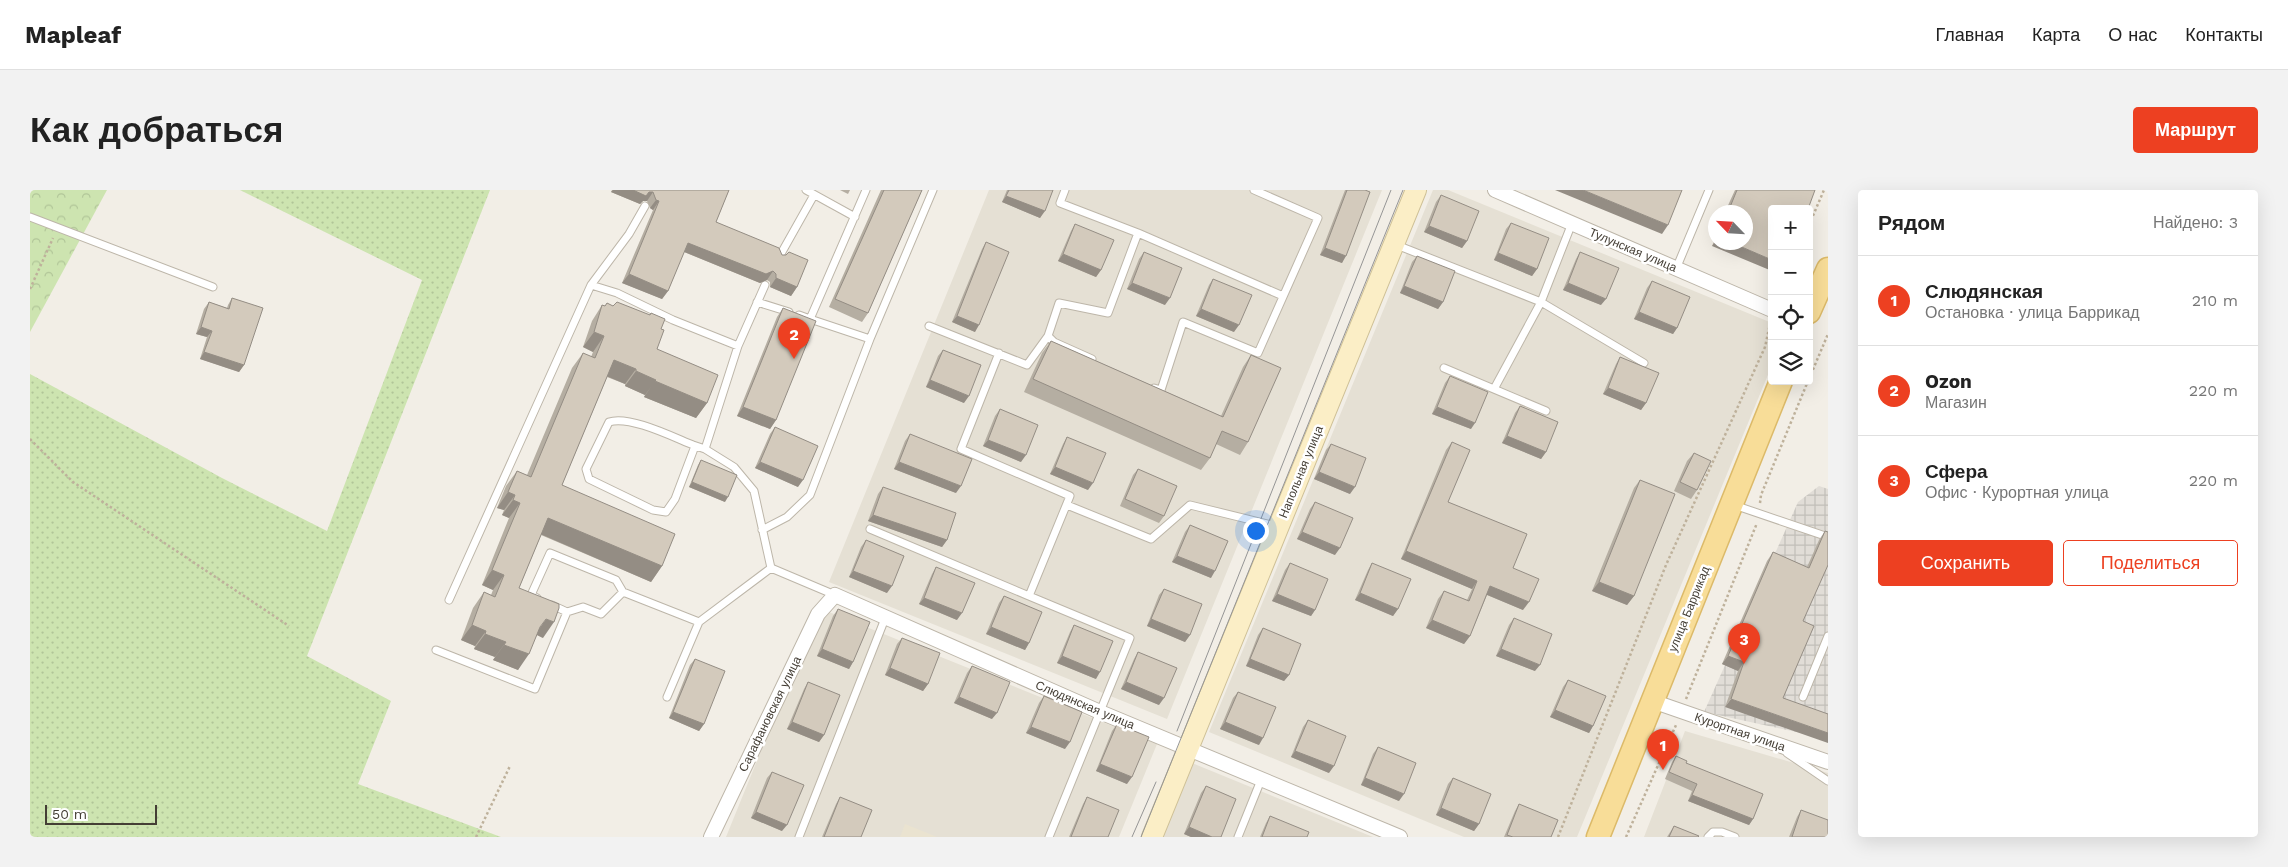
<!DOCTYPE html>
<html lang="ru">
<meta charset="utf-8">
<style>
body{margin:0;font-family:"Work Sans",sans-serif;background:#f2f2f2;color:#222}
.controls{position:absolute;right:15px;top:15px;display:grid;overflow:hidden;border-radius:5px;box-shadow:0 5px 20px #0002}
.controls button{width:45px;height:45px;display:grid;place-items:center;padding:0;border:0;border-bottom:1px solid #e0e0e0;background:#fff;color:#222;font:25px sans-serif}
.compass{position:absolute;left:1678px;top:15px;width:45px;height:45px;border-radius:50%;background:#fff;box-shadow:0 5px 20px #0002;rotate:295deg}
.scale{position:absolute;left:15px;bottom:12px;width:112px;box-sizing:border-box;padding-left:5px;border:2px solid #443e35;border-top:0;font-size:14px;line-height:18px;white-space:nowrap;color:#443e35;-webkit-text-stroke:4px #fff;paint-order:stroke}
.you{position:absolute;left:1225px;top:340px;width:18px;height:18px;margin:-12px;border:4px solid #fff;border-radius:50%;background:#1a73e8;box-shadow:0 0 0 8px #1a73e833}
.badge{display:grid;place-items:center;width:32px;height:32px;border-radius:50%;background:#ed4021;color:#fff;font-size:16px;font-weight:700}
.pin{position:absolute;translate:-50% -41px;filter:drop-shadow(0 1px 2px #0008)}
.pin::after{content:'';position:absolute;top:26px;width:18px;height:15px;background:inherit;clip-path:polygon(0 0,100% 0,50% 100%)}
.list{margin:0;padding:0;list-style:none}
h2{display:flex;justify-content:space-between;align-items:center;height:65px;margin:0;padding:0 20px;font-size:21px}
h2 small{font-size:16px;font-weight:400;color:#767676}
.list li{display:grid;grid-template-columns:32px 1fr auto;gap:15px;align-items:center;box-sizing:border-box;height:90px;padding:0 20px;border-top:1px solid #e0e0e0}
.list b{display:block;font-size:19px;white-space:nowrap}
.list p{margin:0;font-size:16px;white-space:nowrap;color:#767676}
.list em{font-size:16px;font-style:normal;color:#767676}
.actions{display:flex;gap:10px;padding:15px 20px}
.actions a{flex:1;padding:11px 0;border:1px solid #ed4021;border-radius:5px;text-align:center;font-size:18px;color:#ed4021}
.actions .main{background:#ed4021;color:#fff}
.icon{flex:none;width:28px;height:28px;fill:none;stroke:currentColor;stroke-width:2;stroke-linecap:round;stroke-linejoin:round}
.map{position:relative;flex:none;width:1798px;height:647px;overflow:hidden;border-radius:5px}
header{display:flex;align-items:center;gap:30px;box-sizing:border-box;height:70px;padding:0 25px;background:#fff;border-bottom:1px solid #e0e0e0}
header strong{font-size:24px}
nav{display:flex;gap:28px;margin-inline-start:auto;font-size:18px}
.intro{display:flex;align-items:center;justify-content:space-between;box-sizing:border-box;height:120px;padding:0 30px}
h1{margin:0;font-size:35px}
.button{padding:12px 22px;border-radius:5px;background:#ed4021;color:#fff;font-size:18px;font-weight:700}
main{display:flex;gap:30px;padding:0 30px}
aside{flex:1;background:#fff;border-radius:5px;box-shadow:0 5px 20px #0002}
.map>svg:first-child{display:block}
</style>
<header>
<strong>Mapleaf</strong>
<nav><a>Главная</a><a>Карта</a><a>О нас</a><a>Контакты</a></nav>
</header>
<div class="intro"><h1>Как добраться</h1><a class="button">Маршрут</a></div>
<main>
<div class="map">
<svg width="1798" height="647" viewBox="0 0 1798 647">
<defs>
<pattern id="industrial-grid" width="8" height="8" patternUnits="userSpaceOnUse" patternTransform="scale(1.25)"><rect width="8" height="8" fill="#e1ddd7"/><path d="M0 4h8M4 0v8" fill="none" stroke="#c2bfb9"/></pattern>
<pattern id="grass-dots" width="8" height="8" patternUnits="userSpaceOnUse" patternTransform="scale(1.25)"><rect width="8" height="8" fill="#cde4b0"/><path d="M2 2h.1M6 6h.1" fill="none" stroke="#b1c598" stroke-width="1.8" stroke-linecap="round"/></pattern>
<pattern id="forest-crowns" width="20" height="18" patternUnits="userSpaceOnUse" patternTransform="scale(1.25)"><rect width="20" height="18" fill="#cde4b0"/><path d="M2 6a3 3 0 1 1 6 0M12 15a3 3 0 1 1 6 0" fill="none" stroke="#b1c598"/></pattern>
</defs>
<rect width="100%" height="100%" fill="#f2eee6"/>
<path fill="#e5e0d4" d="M959,0h393l-215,529 -338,-137z
M1403,0h15l324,133v42l-195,472h-113l-255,-105z
M789,418l338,136 -38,93h-393z
M1655,541l143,42v64h-184z
M1162,573l181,74h-211z"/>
<path fill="url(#industrial-grid)" d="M1789,296l9,3v250l-124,-27 94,-210z"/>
<path fill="#eae3d0" d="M875,634l32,13h-37z"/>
<path fill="url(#grass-dots)" d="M210,0h250l-183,466 84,45 -33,83 143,53h-471v-463l192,104 105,53 95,-251z"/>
<path fill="url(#forest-crowns)" d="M0,0h77l-77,142z"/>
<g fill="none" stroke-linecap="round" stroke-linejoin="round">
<defs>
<path id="lane" d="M776,0l49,27
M615,16l-16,28 -38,51 26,8 56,27 65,26 -33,103
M0,27l183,70
M1542,33l-31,79 103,61
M1108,43l145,63
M1364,54l147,58 -47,87
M748,69l36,-64
M1646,79l33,-79
M727,112l32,10
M769,125l11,4 56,-129
M780,129l60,20
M899,136l98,39 21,-29 6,6 38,17
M1018,146l11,-33 49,10 30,-80 -78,-30 5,-13
M708,156l27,-61
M1414,178l102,43
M1124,198l7,2 22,-68 75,31 60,-135 -64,-28
M665,256l-20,53 -9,13 -13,-2 -64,-31 -3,-10 23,-47c20,-7 64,15 84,23l12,4 29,18 20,24 17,77
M1037,315l84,34 39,-34 86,21
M1704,315l94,32
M840,339l159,67 41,-100 -109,-47 38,-96
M732,340l25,-13 23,-22 60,-156 63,-149
M741,378l64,27
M999,406l101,42 -81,199
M507,408l-6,-3 19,-42 66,27 7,12 76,30
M419,410l142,-315
M522,415l15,7 16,-5 18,7 22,-22
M406,460l99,39 32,-77
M637,507l32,-75 72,-54
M1773,507l25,-61
M1757,563l41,28
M769,647l87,-221
M1208,647l23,-57
M1678,647l5,-5h9l13,5"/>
<path id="street" d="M1465,0l277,120
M1622,511l176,61
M681,647l107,-223 17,-19 265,117 300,125"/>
<path id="secondary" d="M1122,647l264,-647"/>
<path id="primary" d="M1779,122l19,-43
M1568,647l183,-456"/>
</defs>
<use href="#lane" stroke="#bdb6a9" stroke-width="9"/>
<use href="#street" stroke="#bdb6a9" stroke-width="16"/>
<use href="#secondary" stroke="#cfc197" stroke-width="22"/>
<use href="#primary" stroke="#dcba69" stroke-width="25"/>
<path stroke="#beb19b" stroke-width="2.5" stroke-dasharray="2.5 2.5" stroke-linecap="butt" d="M1779,35l15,-35
M0,99l23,-51
M1779,189l19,-45
M0,249l43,43 216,144
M1730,313l1,-8 47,-114
M1656,509l71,-176
M446,647l34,-71
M1528,647l108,-272 99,-218 5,-23
M1596,647l50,-112"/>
<use href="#lane" stroke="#fff" stroke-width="7"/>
<use href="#street" stroke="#fff" stroke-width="14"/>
<use href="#secondary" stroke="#fbeec6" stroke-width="20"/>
<use href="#primary" stroke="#f8dd98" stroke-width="22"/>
<path stroke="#959595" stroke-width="1" d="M1147,541l214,-541
M1102,647l24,-55
M1111,647l262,-647"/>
</g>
<path fill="#b5aea2" d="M582,0h117l-13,32 66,33 15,32 -6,9 -21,-9v-5l-3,-2 -7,3 -76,-31 -16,39 -6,8 -40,-16 31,-73 -3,-2 -3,-7h-4l-3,3 -29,-12z
M810,0h10l-2,4z
M851,0h41l-54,123 -6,9 -33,-15z
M977,0h46l-13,28 -38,-16z
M1315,0h20l-23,73 -22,-8z
M1705,0h80l-103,56 4,-9v5l30,-30h-21z
M1411,5l26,46 -5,7 -38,-16 12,-30z
M1481,33l26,46 -5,7 -38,-16 12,-31z
M1045,34l26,46 -5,7 -38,-16 13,-30z
M956,52l-11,90 -23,-10 30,-73z
M1114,62l21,53 -38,-16 12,-30z
M1550,62l21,53 -38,-15 13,-31z
M1387,66l26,46 -5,7 -38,-16 12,-31z
M1183,89l21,53 -38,-16 13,-31z
M1622,91l25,47 -4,6 -39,-15 13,-31z
M202,108l12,67 -5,7 -39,-13 7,-22 -11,-3 8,-25 5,-7 18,6 1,-3z
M577,113l6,3 36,9 2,-2 10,16 -4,20 50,54 -11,15 -52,-21 1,-2 -20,-9v-2l-18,-7 -45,108 100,81 -11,16 -110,-47 -22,53 24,50 -6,-3 -19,35 -25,-10 2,-3 -21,-8 1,-3 -14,-6 12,-32 11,-16 7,3 2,-5 -11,-5 27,-67 -7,-3 2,-5 -7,-2 9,-22 11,-15 10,4 45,-107 11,-15 8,4 2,-5 -10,-5 9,-26 10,-16 3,1z
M753,118l-7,112 -6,9 -33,-13 40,-99z
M1021,151l170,75 22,-49 8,-12 -3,87 -8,13 -24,-11 -6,14 -9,12 -177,-78 18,-39z
M913,160l21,53 -38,-16 12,-31z
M1590,167l26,46 -5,7 -38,-16 13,-30z
M1420,186l21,53 -39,-15 13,-31z
M1490,216l26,46 -5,7 -39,-16 13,-30z
M970,219l21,53 -38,-16 12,-30z
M745,237l23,60 -43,-19 15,-34z
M880,244l46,59 -62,-24 11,-28z
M1037,247l21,53 -38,-16 13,-30z
M1422,252l-4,60 65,66 10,42 -36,-15 -17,41 -6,8 -38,-16 12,-29 6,-8 23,9 5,-11 -71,-30 45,-109z
M1301,254l19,50 -36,-15 12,-29z
M1664,263l3,37 -6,9 -17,-8 13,-30z
M671,270l24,42 -36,-15 9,-22z
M1108,279l26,47 -5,7 -39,-17 13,-31z
M1610,290l-6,116 -7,9 -35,-14 42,-103z
M853,297l64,53 -5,7 -74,-26 10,-27z
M1285,312l20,53 -38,-16 13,-30z
M1160,335l21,53 -39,-16 13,-30z
M1795,341l3,34 -103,142 13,-36 -16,-7 45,-103 6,-9 34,15 12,-27z
M836,350l21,53 -38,-16 12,-30z
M1260,373l25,47 -4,6 -39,-15 13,-31z
M1342,373l26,46 -5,7 -38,-16 13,-30z
M906,377l21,53 -38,-16 13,-30z
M1134,399l26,46 -5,7 -38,-16 12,-31z
M974,406l25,47 -4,7 -39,-16 13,-31z
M808,419l15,53 -4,7 -32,-13 16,-40z
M1484,428l21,53 -39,-15 13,-31z
M1044,435l22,54 -39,-16 13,-31z
M1233,438l26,47 -5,6 -38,-15 12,-31z
M872,448l26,46 -5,7 -38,-16 12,-31z
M1108,462l21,53 -38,-16 13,-30z
M665,469l9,65 -5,7 -30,-13 21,-53z
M942,476l20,53 -38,-16 13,-30z
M1538,490l25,46 -4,7 -39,-16 13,-30z
M778,492l16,53 -5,7 -32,-13 17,-40z
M1208,502l21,53 -39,-16 13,-31z
M1014,506l21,53 -39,-16 13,-30z
M1278,530l21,53 -38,-16 12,-30z
M1087,534l10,60 -31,-13 16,-40z
M1348,557l21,54 -38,-16 12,-31z
M1646,566l10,7 67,56 -4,6 -61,-24 4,-10 -27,-12 7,-17z
M742,582l10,59 -31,-13 16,-40z
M1423,588l26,46 -5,7 -38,-16 12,-31z
M1176,596l15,51h-30l-7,-3 17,-41z
M810,607l21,40h-39l14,-33z
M1057,607l21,40h-39l14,-33z
M1489,614l32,33h-47l11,-26z
M1771,620l27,27h-39l8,-20z
M1240,626l37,21h-47l6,-14z
M1644,636l24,11h-31z"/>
<path fill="#948d84" d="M583,0h20l20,2 -6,9h-4l-3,3 -29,-12z
M1525,0h28l85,35 -6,9z
M976,6l39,15 -5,7 -38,-16z
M626,10l3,1 -6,9 -3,-2z
M1399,36l38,15 -5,7 -38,-16z
M1686,51v1h14l42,18v11l-60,-25z
M658,53l85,28 -6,9 -7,3 -78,-32z
M1295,58l21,8 -4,7 -22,-8z
M1468,63l39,16 -5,7 -38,-16z
M1033,64l38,16 -5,7 -38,-16z
M599,84l39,17 -6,8 -40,-16z
M746,88l21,9 -6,9 -21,-9z
M1102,93l38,15 -5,7 -38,-16z
M1538,93l38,16 -5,6 -38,-15z
M1374,96l39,16 -5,7 -38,-16z
M1171,119l38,16 -5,7 -38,-16z
M1609,122l38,16 -4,6 -39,-15z
M927,126l22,9 -4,7 -23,-10z
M171,137l11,4 -5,6 -11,-3z
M564,142l10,4 -11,16 -10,-5z
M174,162l40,13 -5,7 -39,-13z
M584,170l22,9 -11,15 -21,-9z
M606,181l20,9 -11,15 -20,-9z
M900,190l39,16 -5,7 -38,-16z
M625,191l52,22 -11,15 -52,-21z
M1578,198l38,15 -5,7 -38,-16z
M713,217l33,13 -6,9 -33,-13z
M1407,217l38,16 -4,6 -39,-15z
M1477,246l39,16 -5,7 -39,-16z
M958,250l38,15 -5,7 -38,-16z
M730,272l43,18 -5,7 -43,-19z
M869,272l62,24 -5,7 -62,-24z
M1025,277l38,16 -5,7 -38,-16z
M1289,282l36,15 -5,7 -36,-15z
M662,292l36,15 -3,5 -36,-15z
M478,302l7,3 -11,15 -7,-2z
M483,310l7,3 -11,15 -7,-3z
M843,325l74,25 -5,7 -74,-26z
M518,328l114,48 -11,16 -113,-49z
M1272,342l38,16 -5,7 -38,-16z
M1376,361l71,30 -5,8 -71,-30z
M1147,366l38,15 -4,7 -39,-16z
M462,380l12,5 -11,15 -11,-5z
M823,381l39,15 -5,7 -38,-16z
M1569,392l35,14 -7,9 -35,-14z
M1460,396l39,16 -6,8 -38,-16z
M1330,403l38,16 -5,7 -38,-16z
M1247,404l38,16 -4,6 -39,-15z
M894,408l38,15 -5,7 -38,-16z
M516,429l8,3 -11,16 -8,-4 -6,9z
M1121,429l39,16 -5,7 -38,-16z
M1402,430l38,16 -6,8 -38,-16z
M442,435l14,6 -11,15 -14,-6z
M961,437l38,16 -4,7 -39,-16z
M455,444l21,8 -11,15 -21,-8z
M474,455l25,9 -11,16 -25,-10z
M792,459l31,13 -4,7 -32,-13z
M1471,459l39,16 -5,6 -39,-15z
M1032,466l38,16 -4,7 -39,-16z
M1698,466l16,6 -6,9 -16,-7z
M1220,469l39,16 -5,6 -38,-15z
M860,478l38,16 -5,7 -38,-16z
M1096,492l38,16 -5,7 -38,-16z
M929,507l38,16 -5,6 -38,-16z
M1701,509l97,34v10l-103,-36z
M1525,520l38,16 -4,7 -39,-16z
M643,522l31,12 -5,7 -30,-13z
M762,532l32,13 -5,7 -32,-13z
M1195,532l38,16 -4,7 -39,-16z
M1001,537l39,15 -5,7 -39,-16z
M1265,561l39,15 -5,7 -38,-16z
M1070,574l32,13 -5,7 -31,-13z
M1335,588l39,16 -5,7 -38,-16z
M1662,605l61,24 -4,6 -61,-24z
M1411,618l38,16 -5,7 -38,-16z
M726,622l31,13 -5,6 -31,-13z
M1159,637l23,10h-21l-7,-3z"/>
<path fill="#d3cabc" stroke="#948d84" d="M603,0h96l-13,32 63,26 3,7h4l3,-3 19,8 -11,27 -21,-9v-4l-3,-3 -7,3 -78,-31 -20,48 -39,-17 30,-73 -3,-1 -3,-8h-4l-3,4z
M854,0h38l-54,123 -33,-14z
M979,0h44l-8,21 -39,-15z
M1317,0h18l5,2 -24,64 -21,-8z
M1553,0h99l-14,35z
M1707,0h78l-7,19h-36v51l-42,-18h16v-30h-18z
M1411,5l38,16 -12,30 -38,-15z
M1481,33l38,15 -12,31 -39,-16z
M1045,34l39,16 -13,30 -38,-16z
M956,52l23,10 -30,73 -22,-9z
M1114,62l38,16 -12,30 -38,-15z
M1550,62l39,16 -13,31 -38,-16z
M1387,66l38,15 -12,31 -39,-16z
M1183,89l39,16 -13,30 -38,-16z
M1622,91l38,16 -13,31 -38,-16z
M202,108l31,10 -19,57 -40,-13 8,-21 -11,-4 8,-25 20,7z
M587,112l33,13 1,-2 14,6 -4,10 3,1 -7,19 61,26 -11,28 -52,-22 1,-1 -20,-9v-2l-22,-9 -52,125 113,49 -13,32 -114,-48 -29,70 40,16v4l-5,14 -8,-3 -6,8 -11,27 -25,-9 2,-3 -21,-8 1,-3 -14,-6 12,-33 11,5 9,-22 -12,-5 28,-67 -7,-3 2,-5 -7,-3 9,-21 14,6 52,-124 12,5 9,-22 -10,-4 8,-27 3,1 2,-3 6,3z
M753,118l33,13 -40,99 -33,-13z
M1021,151l172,76 28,-62 30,13 -33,74 -26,-11 -12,27 -177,-79z
M913,160l38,15 -12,31 -39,-16z
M1590,167l39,16 -13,30 -38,-15z
M1420,186l38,16 -13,31 -38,-16z
M1490,216l38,16 -12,30 -39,-16z
M970,219l38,16 -12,30 -38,-15z
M745,237l43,19 -15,34 -43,-18z
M880,244l62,25 -11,27 -62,-24z
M1037,247l39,16 -13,30 -38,-16z
M1422,252l18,8 -22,52 79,32 -14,34 26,11 -10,23 -39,-16 -20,50 -38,-16 12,-29 25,10 8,-20 -71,-30z
M1301,254l35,14 -11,29 -36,-15z
M1664,263l17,8 -14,29 -17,-8z
M671,270l36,15 -9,22 -36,-15z
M1108,279l39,17 -13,30 -39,-17z
M1610,290l35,14 -41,102 -35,-14z
M853,297l73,26 -9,27 -74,-25z
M1285,312l38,16 -13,30 -38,-16z
M1160,335l38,16 -13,30 -38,-15z
M1795,341l3,1v33l-25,56 11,5 -31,72 45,16v19l-97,-34 13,-37 -16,-6 45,-104 36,16z
M836,350l38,16 -12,30 -39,-15z
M1260,373l38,16 -13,31 -38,-16z
M1342,373l39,16 -13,30 -38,-16z
M906,377l39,16 -13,30 -38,-15z
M1134,399l38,15 -12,31 -39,-16z
M974,406l38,16 -13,31 -38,-16z
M808,419l32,13 -17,40 -31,-13z
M1484,428l38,16 -12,31 -39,-16z
M1044,435l39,16 -13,31 -38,-16z
M1233,438l38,16 -12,31 -39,-16z
M872,448l38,15 -12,31 -38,-16z
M1108,462l39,16 -13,30 -38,-16z
M665,469l30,12 -21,53 -31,-12z
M942,476l38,16 -13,31 -38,-16z
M1538,490l38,16 -13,30 -38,-16z
M778,492l32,13 -16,40 -32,-13z
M1208,502l38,15 -13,31 -38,-16z
M1014,506l38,16 -12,30 -39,-15z
M1278,530l38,16 -12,30 -39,-15z
M1087,534l32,13 -17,40 -32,-13z
M1348,557l38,16 -12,31 -39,-16z
M1646,566l11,5 -1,2 77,31 -10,25 -61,-24 5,-11 -28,-12z
M742,582l32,13 -17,40 -31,-13z
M1423,588l38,16 -12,30 -38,-16z
M1176,596l30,13 -15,38h-9l-23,-10z
M810,607l32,13 -11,27h-37z
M1057,607l32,13 -11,27h-37z
M1489,614l39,16 -7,17h-38l-6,-2z
M1771,620l27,10v17h-36z
M1240,626l39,16 -2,5h-45z
M1644,636l25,10 -1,1h-29z"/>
<g text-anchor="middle" stroke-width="5" stroke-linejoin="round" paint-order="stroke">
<g font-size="12" fill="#443e35" stroke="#fff">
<text transform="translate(1603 60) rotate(23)" y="4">Тулунская улица</text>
<text transform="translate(1271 282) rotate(-68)" y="4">Напольная улица</text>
<text transform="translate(1659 419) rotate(-68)" y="4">улица Баррикад</text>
<text transform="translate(1055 515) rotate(23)" y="4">Слюдянская улица</text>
<text transform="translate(740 524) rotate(-64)" y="4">Сарафановская улица</text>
<text transform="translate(1710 542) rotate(19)" y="4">Курортная улица</text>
</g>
</g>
</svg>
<div class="controls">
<button>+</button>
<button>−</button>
<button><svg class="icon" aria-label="locate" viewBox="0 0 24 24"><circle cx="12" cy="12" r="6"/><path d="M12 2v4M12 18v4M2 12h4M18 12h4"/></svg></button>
<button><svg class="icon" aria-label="layers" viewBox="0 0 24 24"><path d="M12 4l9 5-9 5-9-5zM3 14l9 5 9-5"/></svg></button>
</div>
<svg class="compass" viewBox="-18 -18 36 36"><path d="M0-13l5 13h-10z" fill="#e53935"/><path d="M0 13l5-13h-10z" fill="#767676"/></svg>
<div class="scale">50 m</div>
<div class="you"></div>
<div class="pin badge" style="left:1633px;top:580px">1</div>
<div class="pin badge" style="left:764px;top:169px">2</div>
<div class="pin badge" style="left:1714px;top:474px">3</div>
</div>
<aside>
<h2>Рядом<small>Найдено: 3</small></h2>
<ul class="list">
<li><span class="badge">1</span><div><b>Слюдянская</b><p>Остановка · улица Баррикад</p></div><em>210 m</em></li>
<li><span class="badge">2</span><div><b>Ozon</b><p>Магазин</p></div><em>220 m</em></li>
<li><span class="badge">3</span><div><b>Сфера</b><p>Офис · Курортная улица</p></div><em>220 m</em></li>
</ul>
<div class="actions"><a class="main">Сохранить</a><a>Поделиться</a></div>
</aside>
</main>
